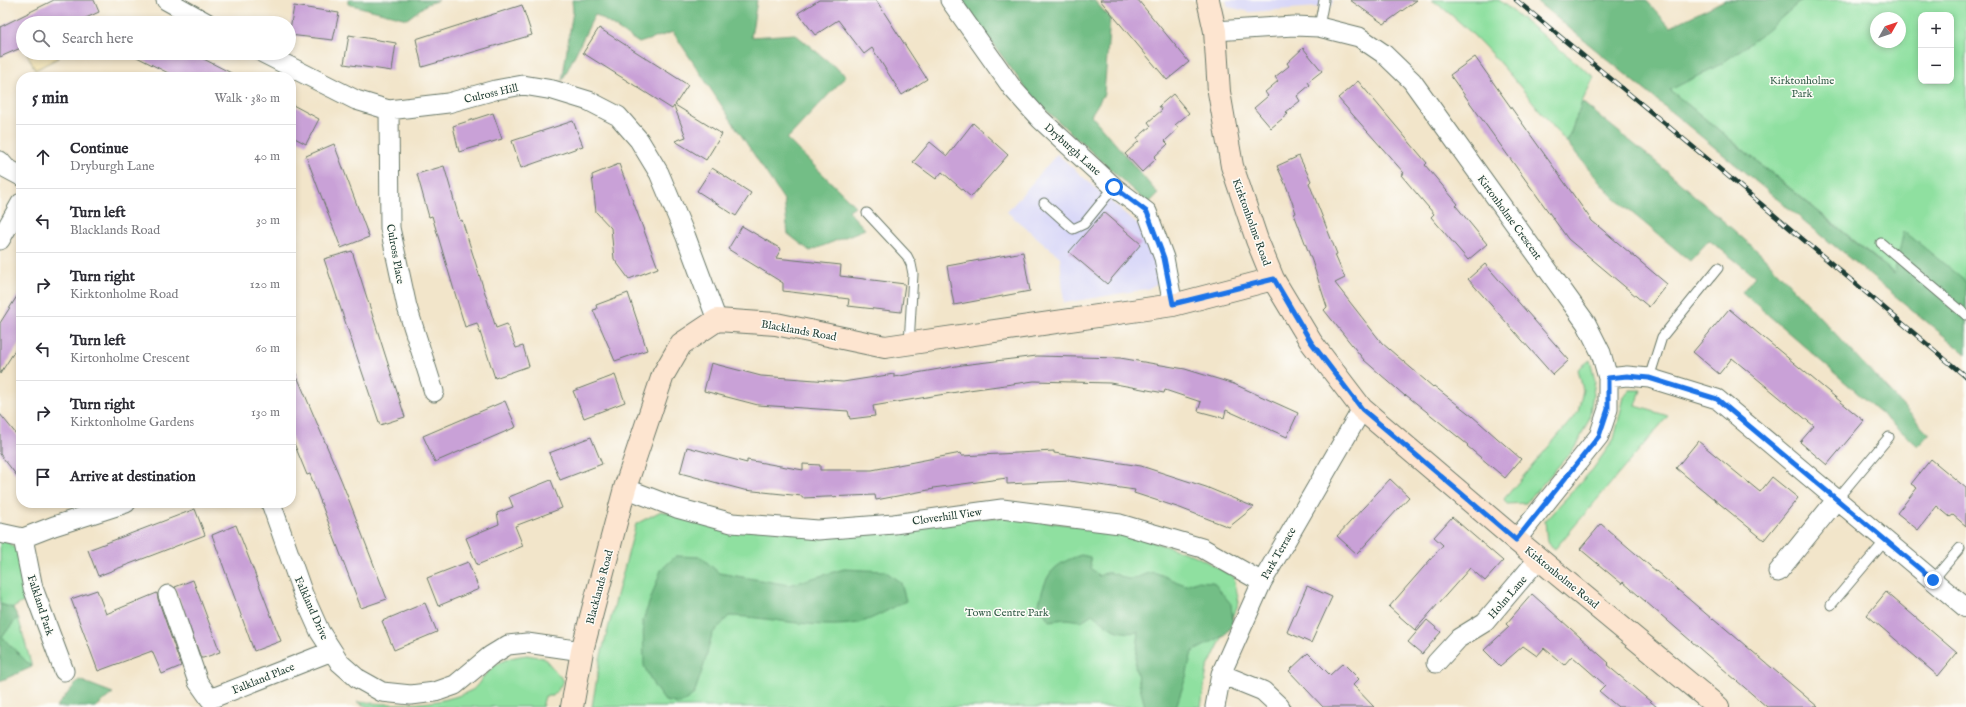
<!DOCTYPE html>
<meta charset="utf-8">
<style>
body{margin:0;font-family:"IM FELL English",serif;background:#f7f7f7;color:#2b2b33}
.controls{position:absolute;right:12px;top:12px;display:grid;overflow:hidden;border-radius:8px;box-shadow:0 2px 6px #0003}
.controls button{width:36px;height:36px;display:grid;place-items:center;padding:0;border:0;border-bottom:1px solid #e1e1e2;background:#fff;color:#2b2b33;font:20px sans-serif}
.compass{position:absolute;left:1870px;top:12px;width:36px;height:36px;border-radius:50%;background:#fff;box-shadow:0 2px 6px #0003;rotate:50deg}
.stop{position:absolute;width:12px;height:12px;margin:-9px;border:3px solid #1a73e8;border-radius:50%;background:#fff}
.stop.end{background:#1a73e8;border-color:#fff;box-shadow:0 1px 4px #0008}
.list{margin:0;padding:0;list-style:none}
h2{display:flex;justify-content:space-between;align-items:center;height:52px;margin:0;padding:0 16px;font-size:17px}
h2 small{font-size:13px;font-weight:400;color:#7c7c81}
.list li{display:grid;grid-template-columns:26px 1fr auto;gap:12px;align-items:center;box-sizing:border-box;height:64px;padding:0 16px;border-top:1px solid #e1e1e2}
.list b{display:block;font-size:15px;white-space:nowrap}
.list p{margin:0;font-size:13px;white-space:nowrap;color:#7c7c81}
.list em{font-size:13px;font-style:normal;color:#7c7c81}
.icon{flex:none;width:22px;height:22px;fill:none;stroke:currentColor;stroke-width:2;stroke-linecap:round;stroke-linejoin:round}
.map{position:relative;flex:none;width:1966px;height:707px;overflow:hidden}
.search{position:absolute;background:#fff;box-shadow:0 2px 6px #0003;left:16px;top:16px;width:280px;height:44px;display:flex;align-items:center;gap:10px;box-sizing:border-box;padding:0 14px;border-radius:22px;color:#7c7c81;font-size:15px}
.panel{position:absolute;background:#fff;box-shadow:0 2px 6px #0003;left:16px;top:72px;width:280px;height:436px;border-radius:16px}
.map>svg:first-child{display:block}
</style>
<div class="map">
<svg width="1966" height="707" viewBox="0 0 1966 707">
<rect width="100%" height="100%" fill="#fdfcf7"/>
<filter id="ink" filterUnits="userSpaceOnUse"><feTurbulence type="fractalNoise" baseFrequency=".025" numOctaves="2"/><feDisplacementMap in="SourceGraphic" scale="8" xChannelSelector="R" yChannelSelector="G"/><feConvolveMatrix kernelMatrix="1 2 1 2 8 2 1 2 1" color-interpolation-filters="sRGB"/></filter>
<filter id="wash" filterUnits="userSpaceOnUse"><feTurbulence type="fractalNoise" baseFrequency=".012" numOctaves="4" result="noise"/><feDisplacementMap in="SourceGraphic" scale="16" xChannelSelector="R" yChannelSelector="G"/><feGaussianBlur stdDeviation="0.9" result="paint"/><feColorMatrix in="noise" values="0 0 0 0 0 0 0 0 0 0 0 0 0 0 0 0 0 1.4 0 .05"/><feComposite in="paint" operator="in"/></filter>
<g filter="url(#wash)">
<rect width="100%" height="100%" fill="#f2e5ca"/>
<path fill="#d8d7f8" d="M1226,0h107l-1,6 -82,6 -22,-5z
M1057,154l83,73 16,35 4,20 -13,7 -83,14 -4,-46 -53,-45z"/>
<path fill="#8fe0a0" stroke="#578e6a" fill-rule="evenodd" d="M1432,0h67l95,77 -12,25 -15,41c-42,-49 -82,-105 -135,-143z
M1725,0h241v332l-296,-242zM1921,15h30v66h-30zM1876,18h24v24h-24z
M1590,360l5,21 -6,38 -12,26 -51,58 -19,1 -3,-5 74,-87 5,-22 -5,-21z
M1630,390h11l-5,16 32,10 -113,133 -8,-7 -2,-21 48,-52 21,-30 10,-42z
M661,511l68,17 279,-11 111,14 77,25 38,21 5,26 -32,66 -6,38h-609l8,-48 36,-135z
M0,536l19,15 11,47 -17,10 -13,-4z
M18,617l14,50 -30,-30z
M527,655l17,3 20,23 -11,15h-8l-3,11h-174l-11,-5c38,3 81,5 115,-12 5,-3 9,-11 14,-16 11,-13 24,-17 41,-19z"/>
<path fill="#73be86" stroke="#497e5d" d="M348,0h91l-12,4 -20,15 -59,-15z
M572,0h185l-6,37 44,-3 51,42 -59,63 68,67 -7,5 17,18 -55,22 -22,-17 -4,-34 -111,-168 -34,11 -44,-29 -33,67 11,-70z
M961,0h133l16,18 -6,76 -13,21 67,79 -10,10 -116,-107z
M1535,0h111l24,27 55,-27h77l-38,33 -43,31 -51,26 224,184 10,-43 62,51v72z
M1582,102l74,60 106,93 167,179 -11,12 -176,-154 13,-16 -46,-36 -19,21 -77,-64 -46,-54z
M1081,555l9,2 1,11 8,8c15,-9 20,4 33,3 7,-1 15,-8 24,-6 10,3 19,9 30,12l10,-4 17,1 18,22 2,19 -8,12 -33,17 -6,25 -10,30h-31l-10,-41 4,-34c-23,3 -30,-5 -47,-18l-10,7 -16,-2 -17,2 -10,-17c7,-30 12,-39 42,-49z
M676,556l25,1 18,16 70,12 55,-16 41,2 16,12 5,18c-13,6 -34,19 -48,22 -43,7 -86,-6 -129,-7l-17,18 -8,31 -10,29 -14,10 -15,-3 -11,-15 -10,-20 -1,-46 18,-50z
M0,604l13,4 5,9 -16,20 30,30 -32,14z
M79,680l34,13 -17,14h-40z"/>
<path fill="#eeda9e" stroke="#868c69" d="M27,53h29l2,5 -23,12z"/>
<g id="blocks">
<path fill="#c9a1d7" d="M54,0h40l5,12 -24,11h-52v24l-23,10v-30z
M819,0h57l51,79 -25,16 -30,-47 -8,6 -26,-34 -23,15 -17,-22z
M1100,0h38l51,62 -22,18z
M1350,0h67l-33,24z
M522,5l10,30 -110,32 -6,-28z
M294,6l45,7 -6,27 -44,-5z
M599,28l89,57 -13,20 47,29 -16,26 -31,-19 11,-4 -12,-31 -2,3 -89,-56z
M349,35l47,8 -4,28 -48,-7z
M1303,48l19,23 -14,11 2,3 -13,11 3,5 -14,11 2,2 -17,14 -17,-20 14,-12 -3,-4 13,-11 -3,-4 14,-11 -2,-3z
M129,53h63l47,24h-63z
M1475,57l117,164 75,63 -18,23 -81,-68 -118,-164z
M1358,81l69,82 -2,2 33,39 -2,2 31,38 -19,16 -37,-43 3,-3 -33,-39 3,-2 -66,-75z
M1173,94l16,19 -14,12 4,3 -14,13 3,3 -14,13 2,2 -14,13 -17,-18 14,-13 -2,-3 14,-12 -3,-4 14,-12 -3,-4z
M291,104l28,15 -13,25 -15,-8z
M493,113l9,26 -43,13 -6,-26z
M573,121l10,25 -62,22 -9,-27z
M973,123l35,32 -37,42 -29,-25 -6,7 -23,-17 17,-20 17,14z
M334,144l35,93 -28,11 -35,-92z
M1299,156l12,25 -2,2 28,71 -2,1 10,23 -10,5 47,60 51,44 1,-1 38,30 49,43 -16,19 -38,-32 1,-1 -62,-50 -1,1 -41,-36 -40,-50 3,-3 -15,-46 -18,-47 2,-1 -9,-25 -10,-22z
M619,164l39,104 -29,11 -15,-20 -3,-31 -15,-16 -4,-37z
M444,166l16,55 2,-1 34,108 11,-4 9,24 7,-2 6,20 -34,12 -18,-55 -12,4 -33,-111 -3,1 -12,-43z
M712,168l39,25 -15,23 -39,-25z
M1104,212l37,32 -34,40 -38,-32z
M742,226l39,23 -5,9 65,7 -1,11 65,8 -4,28 -53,-6 1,-7 -66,-8v-8l-55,-34z
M352,251l53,166 -25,8 -56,-166z
M1023,252l7,39 -76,14 -7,-39z
M1485,264l84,96 -16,15 -85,-96z
M21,290v51l-21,33v-51z
M628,293l19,57 -32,11 -22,-51 4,-1 -1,-4z
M1729,309l135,112 -37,44 -27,-23 14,-16 -82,-68 -13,16 -26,-22z
M1037,356l83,2 65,11 49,15 64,29 -11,24 -61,-27 -2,8 -26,-7 3,-9 -36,-12 -1,3 -54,-10 -76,-2 -65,9 -96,16 2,10 -25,3 -2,-8 -90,-6 -54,-14 7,-28 50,13 82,6 51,-8v3l68,-12z
M291,362l51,120 45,117 -26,9 -51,-134 -3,1 -16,-39z
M615,375l10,27 -41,16 -11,-27z
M505,401l11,26 -81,35 -12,-26z
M0,414l21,26v41l-21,-27z
M591,437l11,27 -42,16 -11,-27z
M1698,441l62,51 12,-15 26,21 -34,42 -88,-72z
M687,447l60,16v-3l56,10v-6l17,1v5h52l89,-17 1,3 92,-5v2l87,13 65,21 48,20 -25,20 -49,-19 -46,-15 1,-3 -65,-9 -63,3v-6l-74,10 1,1 -58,11 -1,-5 -73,3v-2l-58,-6 -64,-17z
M1931,459l35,29v38l-13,-11 -3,2 -13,-11 -19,24 -21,-17 20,-25 -6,-4z
M1390,479l19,18 -52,57 -20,-18z
M551,480l11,28 -47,18 8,20 -46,19 -11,-27 33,-14 -2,-11 16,-6 -4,-10z
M195,509l10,26 -107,41 -10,-26z
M1452,517l51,44 -18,20 -15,-13 -55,62 -26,-23 54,-62 -9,-8z
M1601,524l111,95 1,-1 105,89h-51l-144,-125 -1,2 -42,-35z
M236,525l45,116 -27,10 -42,-116z
M468,562l11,27 -41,17 -11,-28z
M193,580l27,72 -17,6h-2l-26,-71z
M1307,586l25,11 -21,46 -24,-11z
M97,590l9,24 51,-21 1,6 23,67 -19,8 -10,-23 -54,20 -27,-72z
M1886,592l71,61 -19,23 -71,-61z
M1532,594l77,69 -2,2 50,42h-39l-19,-16 6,-6 -33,-29 -8,9 -20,-17 -7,8 -14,-10 -23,20 -16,-16 25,-23 -3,-3z
M425,603l12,29 -43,18 -12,-29z
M1427,620l14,12 -19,22 -14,-12z
M1308,653l22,22 13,-12 16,16 -6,6 21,22h-51l-34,-36z"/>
</g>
</g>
<g filter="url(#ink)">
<use href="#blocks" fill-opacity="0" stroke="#697868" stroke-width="1"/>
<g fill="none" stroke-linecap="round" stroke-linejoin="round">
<defs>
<path id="lane" d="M1319,27l5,-27
M1044,203l29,26 11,-5 30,-37
M867,213l40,43 4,8 2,10 -4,70
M1881,243l85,72
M1649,378l13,-41 56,-69
M1837,499l52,-62
M1933,580l27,-32
M1831,605l54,-64"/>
<path id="street" d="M166,0l41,23
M950,0l63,89 27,30 74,68 33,25 17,46 9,47
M1215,31l79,-5 25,1 40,10 25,17 28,27 174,242 15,30 7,25v31l-9,27 -83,104
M263,53l93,47 33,10 59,-7 47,-13 28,-5 30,5 36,11 29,15 21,24 20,33 27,64 31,83
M389,110l1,118 17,79 27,85
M0,161l6,7 15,8
M0,240l21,-37
M1608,378l19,-2 22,2 68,21 249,209
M625,488l52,20 55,15 86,7 76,-6 108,-15 118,15 82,24 60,34
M271,503l32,91 17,38 20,31 17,15 25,14 29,3 24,-3 20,-7 35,-29 18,-11 19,-2 55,8
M0,533l23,5 31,-12 72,-23
M23,538l10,50 31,83
M1778,572l59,-73
M168,595l30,87 12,17 122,-48
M1436,663l23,-25 26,-16 54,-64
M1221,674l42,17 17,16
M1215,707l6,-33 41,-92 100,-173"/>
<path id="secondary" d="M1208,0l7,31 4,61 13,74 25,74 16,39 38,63 51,67 154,131 202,167
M572,707l10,-56 43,-163 38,-113 18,-31 36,-24 59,4 109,23 288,-42 100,-26"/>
</defs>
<use href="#lane" stroke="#697868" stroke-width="11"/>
<use href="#street" stroke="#697868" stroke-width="21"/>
<use href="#secondary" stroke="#697868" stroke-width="24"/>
<use href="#lane" stroke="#fff" stroke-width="9"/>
<use href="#street" stroke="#fff" stroke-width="19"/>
<use href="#secondary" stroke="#fde5d0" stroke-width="22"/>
<defs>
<path id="rail" d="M1516,0l200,166 250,211"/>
</defs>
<use href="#rail" stroke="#1f3d34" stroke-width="4.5"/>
<use href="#rail" stroke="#fdfcf7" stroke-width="3" stroke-dasharray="9" stroke-linecap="butt"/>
</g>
</g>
<g fill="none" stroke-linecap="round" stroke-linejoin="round" filter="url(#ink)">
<path stroke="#1a73e8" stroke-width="5" d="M1114,187l33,25 17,46 9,46 101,-25 37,63 51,67 154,131 83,-104 9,-27v-31l19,-2 22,2 68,21 216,181"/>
</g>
<g text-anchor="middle" stroke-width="3" stroke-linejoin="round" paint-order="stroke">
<g font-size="11" fill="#355e4a" stroke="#fdfcf7">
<text x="1802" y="84">Kirktonholme<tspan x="1802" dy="13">Park</tspan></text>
<text x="1007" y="616">Town Centre Park</text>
</g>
<g font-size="11" fill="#1f3d34" stroke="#fdfcf7">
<text transform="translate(491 93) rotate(-13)" y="4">Culross Hill</text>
<text transform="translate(1073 149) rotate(42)" y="4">Dryburgh Lane</text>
<text transform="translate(1510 217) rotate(54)" y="4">Kirtonholme Crescent</text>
<text transform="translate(1252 222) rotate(70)" y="4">Kirktonholme Road</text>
<text transform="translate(396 254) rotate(80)" y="4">Culross Place</text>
<text transform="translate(799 330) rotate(10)" y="4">Blacklands Road</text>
<text transform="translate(947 516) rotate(-8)" y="4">Cloverhill View</text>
<text transform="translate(1278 553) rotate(-60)" y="4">Park Terrace</text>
<text transform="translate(1562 577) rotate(39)" y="4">Kirktonholme Road</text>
<text transform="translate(599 587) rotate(-75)" y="4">Blacklands Road</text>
<text transform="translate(1507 597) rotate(-49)" y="4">Holm Lane</text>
<text transform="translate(41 605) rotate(72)" y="4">Falkland Park</text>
<text transform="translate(312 608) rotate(66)" y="4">Falkland Drive</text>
<text transform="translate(263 678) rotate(-22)" y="4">Falkland Place</text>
</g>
</g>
</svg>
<div class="controls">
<button>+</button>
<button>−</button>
</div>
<svg class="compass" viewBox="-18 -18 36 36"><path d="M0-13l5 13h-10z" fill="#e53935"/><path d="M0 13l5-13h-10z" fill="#7c7c81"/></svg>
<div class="stop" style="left:1114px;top:187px"></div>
<div class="stop end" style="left:1933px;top:580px"></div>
<div class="search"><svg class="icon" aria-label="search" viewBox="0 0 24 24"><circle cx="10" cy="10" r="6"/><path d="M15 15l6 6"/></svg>Search here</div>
<section class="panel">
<h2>5 min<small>Walk · 380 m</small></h2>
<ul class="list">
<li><svg class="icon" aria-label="ahead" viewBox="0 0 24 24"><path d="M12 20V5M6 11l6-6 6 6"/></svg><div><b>Continue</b><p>Dryburgh Lane</p></div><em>40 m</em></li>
<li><svg class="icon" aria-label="left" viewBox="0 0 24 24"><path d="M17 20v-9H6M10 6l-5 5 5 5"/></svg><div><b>Turn left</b><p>Blacklands Road</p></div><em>30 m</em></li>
<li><svg class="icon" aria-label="right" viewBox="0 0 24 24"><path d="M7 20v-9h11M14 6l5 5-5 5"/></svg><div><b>Turn right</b><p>Kirktonholme Road</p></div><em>120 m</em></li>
<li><svg class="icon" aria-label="left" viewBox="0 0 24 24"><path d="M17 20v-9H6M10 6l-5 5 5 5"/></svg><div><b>Turn left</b><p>Kirtonholme Crescent</p></div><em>60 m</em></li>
<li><svg class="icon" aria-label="right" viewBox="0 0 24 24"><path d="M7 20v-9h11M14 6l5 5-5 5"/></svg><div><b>Turn right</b><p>Kirktonholme Gardens</p></div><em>130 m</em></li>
<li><svg class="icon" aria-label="arrive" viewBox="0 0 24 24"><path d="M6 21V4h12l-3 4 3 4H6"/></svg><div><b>Arrive at destination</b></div></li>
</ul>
</section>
</div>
